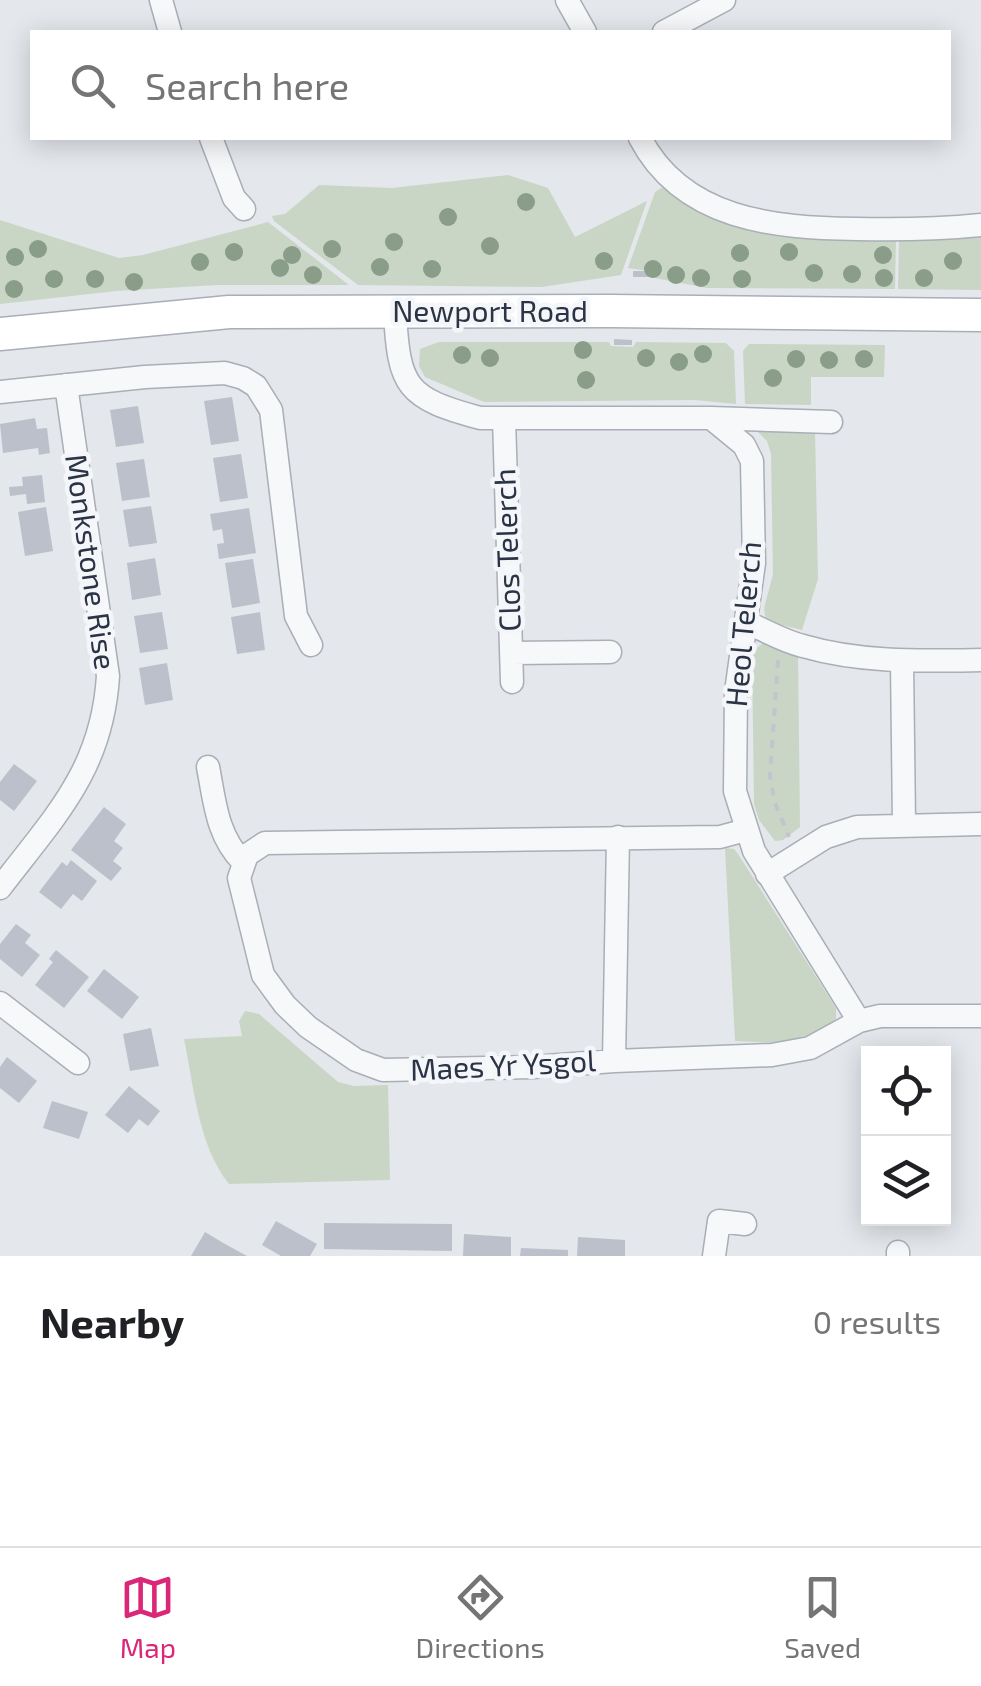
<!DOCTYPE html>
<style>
body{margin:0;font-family:"Exo 2",sans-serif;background:#f6f6f6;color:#202124}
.controls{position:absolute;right:30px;bottom:30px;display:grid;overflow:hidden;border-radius:0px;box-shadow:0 5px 25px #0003}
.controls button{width:90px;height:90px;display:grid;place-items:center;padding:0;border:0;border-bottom:2px solid #e0e0e0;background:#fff;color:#202124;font:50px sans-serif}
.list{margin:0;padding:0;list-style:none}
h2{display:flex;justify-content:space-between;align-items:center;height:130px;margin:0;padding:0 40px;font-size:42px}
h2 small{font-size:32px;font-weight:400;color:#757577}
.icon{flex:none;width:55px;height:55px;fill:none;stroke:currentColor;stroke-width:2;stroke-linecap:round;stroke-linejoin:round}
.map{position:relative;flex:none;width:981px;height:1256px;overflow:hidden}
.search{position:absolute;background:#fff;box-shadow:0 5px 25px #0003;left:30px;right:30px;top:30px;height:110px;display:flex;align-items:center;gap:25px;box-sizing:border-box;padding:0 35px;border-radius:0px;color:#757577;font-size:38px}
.sheet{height:290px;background:#fff}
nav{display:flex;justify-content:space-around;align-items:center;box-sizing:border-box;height:140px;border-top:2px solid #e0e0e0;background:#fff;font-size:28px;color:#757577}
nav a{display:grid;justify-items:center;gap:5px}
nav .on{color:#db2777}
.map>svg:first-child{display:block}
</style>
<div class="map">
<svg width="981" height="1256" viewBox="0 0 981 1256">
<rect width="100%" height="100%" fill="#e4e7ec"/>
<path fill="#c9d6c5" d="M508,175l40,13 27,49 72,-36 -26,74 -79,12 -184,-2 -84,-64 -2,-5 13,-2 34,-29 73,3z
M666,185l90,46 49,6 91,2 -1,50 -188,-1 -58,-11 -1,-6 -20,-3 27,-76z
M0,220l119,38 24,-3 125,-33 81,63h-132l-101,6 -116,13z
M981,233v57l-83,-1 1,-50z
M439,342h170l2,4 22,1 3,-5 90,1 8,8 2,53 -41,-4 -211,2 -59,-25 -6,-11 1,-17z
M749,344l136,1 -1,32h-73v28l-66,-1 -2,-53z
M756,430h59l3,149 -16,51 -36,-9 -2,-13 9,-34 -2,-120 -4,-13z
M763,643l35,11 2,173 -17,13 -8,1 -16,-21 -5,-16 -2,-152z
M725,848l9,1 4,5 98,154v11c-23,31 -67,23 -101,22z
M245,1011l14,3 79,68 16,4 34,-1 2,95 -161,4c-31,-39 -35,-97 -45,-145l58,-3 -3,-15z"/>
<path fill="#bbc0ca" d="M633,271h16v6h-16z
M614,339l18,1v5h-18z
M232,397l7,44 -28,4 -7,-44z
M138,406l6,37 -28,4 -6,-37z
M35,418l2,11 10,-1 3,25 -11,2 -1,-7 -35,5 -3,-29z
M241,454l7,44 -28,4 -7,-44z
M144,459l6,38 -28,4 -6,-38z
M42,475l3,27 -18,2 -1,-10 -16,2 -1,-9 14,-1 -1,-9z
M151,506l6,37 -28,4 -6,-37z
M46,507l7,44 -28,5 -7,-44z
M249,508l7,45 -37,6 -2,-15 7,-1 -2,-14 -9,2 -3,-17z
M155,558l6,37 -29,5 -5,-37z
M253,559l7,44 -28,5 -7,-45z
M162,612l6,37 -28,4 -6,-37z
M260,612l5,38 -28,4 -6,-37z
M167,663l6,37 -28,5 -6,-37z
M14,764l23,17 -23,30 -14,-11v-18z
M104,807l22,17 -12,17 9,7 -10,13 9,7 -11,13 -40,-31z
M71,860l26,21 -15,20 -9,-7 -12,15 -22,-17 23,-30 5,4z
M16,924l15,11 -6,8 15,12 -18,22 -22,-18v-15z
M56,950l33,27 -25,31 -29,-23 18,-23 -4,-3z
M104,969l35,28 -17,22 -35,-28z
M151,1028l8,38 -29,5 -7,-37z
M7,1057l30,24 -18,22 -19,-15v-21z
M129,1086l31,25 -12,15 -9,-7 -11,14 -23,-18z
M52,1101l36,11 -9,27 -36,-11z
M276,1221l41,23 -7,12h-29l-19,-11z
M324,1223l128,1v27l-128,-2z
M205,1232l20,12 22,12h-56z
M464,1234l47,3v19h-48z
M578,1237l47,3v16h-48z
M521,1248l47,2v6h-48z"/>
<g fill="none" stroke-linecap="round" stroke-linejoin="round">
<defs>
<path id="street" d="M161,0l9,32
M567,0l18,32
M664,32l60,-32
M211,138l23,60 10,11
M640,138c43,82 134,90 217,91 41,1 83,0 124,-4
M395,313c4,74 11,85 85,105h231l33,27 8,16 2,102 -18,129 -1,99 19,60 105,170
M0,392l145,-15 80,-4 18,5 13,8 15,24 25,206 15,29
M504,418l8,264
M711,418l120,4
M746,622c18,8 37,19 57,24 59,17 118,15 178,14
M511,653l99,-1
M902,661l2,163
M208,767c7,36 9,69 35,95
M746,830l-26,7 -455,6 -18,12 -8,23 24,97 22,30 23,22 48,33 27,10 150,-3 81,-6 158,-6 38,-7 49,-27 21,-5h101
M767,874l59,-37 31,-10 124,-3
M0,888c54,-71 102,-117 108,-212l-42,-291
M0,1003l78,60
M614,1061l4,-224
M898,1252v4
M714,1256l5,-35 26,3"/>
<path id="secondary" d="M0,334l229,-22 382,-1 370,4"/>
</defs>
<use href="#street" stroke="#a9aeb7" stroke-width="25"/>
<use href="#secondary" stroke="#a9aeb7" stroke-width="35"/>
<path stroke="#c2c5cb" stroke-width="4" stroke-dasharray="8 8" stroke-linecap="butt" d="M778,660l-8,116 5,27 14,34"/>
<use href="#street" stroke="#f7f8fa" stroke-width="22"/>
<use href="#secondary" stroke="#fff" stroke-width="32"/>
</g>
<g fill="#899d89">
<circle cx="526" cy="202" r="9"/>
<circle cx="448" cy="217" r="9"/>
<circle cx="394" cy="242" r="9"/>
<circle cx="490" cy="246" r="9"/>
<circle cx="38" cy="249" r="9"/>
<circle cx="332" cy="249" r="9"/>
<circle cx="234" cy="252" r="9"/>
<circle cx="789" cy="252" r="9"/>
<circle cx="740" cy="253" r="9"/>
<circle cx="292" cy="255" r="9"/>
<circle cx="883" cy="255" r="9"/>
<circle cx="15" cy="257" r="9"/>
<circle cx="604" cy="261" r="9"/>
<circle cx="953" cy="261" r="9"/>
<circle cx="200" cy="262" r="9"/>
<circle cx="380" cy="267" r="9"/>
<circle cx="280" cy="268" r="9"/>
<circle cx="432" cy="269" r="9"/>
<circle cx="653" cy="269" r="9"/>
<circle cx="814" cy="273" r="9"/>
<circle cx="852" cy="274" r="9"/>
<circle cx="313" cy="275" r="9"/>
<circle cx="676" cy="275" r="9"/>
<circle cx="701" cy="278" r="9"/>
<circle cx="884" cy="278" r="9"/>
<circle cx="924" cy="278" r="9"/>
<circle cx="54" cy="279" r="9"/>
<circle cx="95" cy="279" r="9"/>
<circle cx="742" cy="279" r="9"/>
<circle cx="134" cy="282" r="9"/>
<circle cx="14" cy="289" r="9"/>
<circle cx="583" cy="350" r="9"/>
<circle cx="703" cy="354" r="9"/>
<circle cx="462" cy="355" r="9"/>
<circle cx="490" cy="358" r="9"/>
<circle cx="646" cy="358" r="9"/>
<circle cx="796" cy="359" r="9"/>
<circle cx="864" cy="359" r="9"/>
<circle cx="829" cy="360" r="9"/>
<circle cx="679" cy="362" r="9"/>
<circle cx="773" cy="378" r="9"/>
<circle cx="586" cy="380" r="9"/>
</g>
<g text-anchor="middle" stroke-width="9" stroke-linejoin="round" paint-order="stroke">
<g font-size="30" fill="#2b3445" stroke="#f4f6f9">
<text x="490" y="322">Newport Road</text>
<text transform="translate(508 550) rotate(-92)" y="10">Clos Telerch</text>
<text transform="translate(90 562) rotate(82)" y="10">Monkstone Rise</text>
<text transform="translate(744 624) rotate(-85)" y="10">Heol Telerch</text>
<text transform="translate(503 1066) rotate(-3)" y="10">Maes Yr Ysgol</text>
</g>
</g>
</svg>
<div class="controls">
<button><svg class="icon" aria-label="locate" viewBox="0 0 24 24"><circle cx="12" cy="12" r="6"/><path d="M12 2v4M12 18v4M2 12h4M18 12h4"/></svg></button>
<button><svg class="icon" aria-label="layers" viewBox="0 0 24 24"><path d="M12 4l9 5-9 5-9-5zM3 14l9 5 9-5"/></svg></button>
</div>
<div class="search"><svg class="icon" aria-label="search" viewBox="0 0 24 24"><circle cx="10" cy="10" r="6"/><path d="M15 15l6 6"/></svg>Search here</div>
</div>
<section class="sheet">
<h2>Nearby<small>0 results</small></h2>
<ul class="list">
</ul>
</section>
<nav>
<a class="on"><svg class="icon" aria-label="map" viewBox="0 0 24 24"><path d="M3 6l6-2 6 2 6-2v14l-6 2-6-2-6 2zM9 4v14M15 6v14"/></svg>Map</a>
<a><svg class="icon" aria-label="directions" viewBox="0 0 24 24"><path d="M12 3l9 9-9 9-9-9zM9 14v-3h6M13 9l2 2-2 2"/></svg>Directions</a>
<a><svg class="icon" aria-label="saved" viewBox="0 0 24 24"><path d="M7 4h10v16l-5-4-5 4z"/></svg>Saved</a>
</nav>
